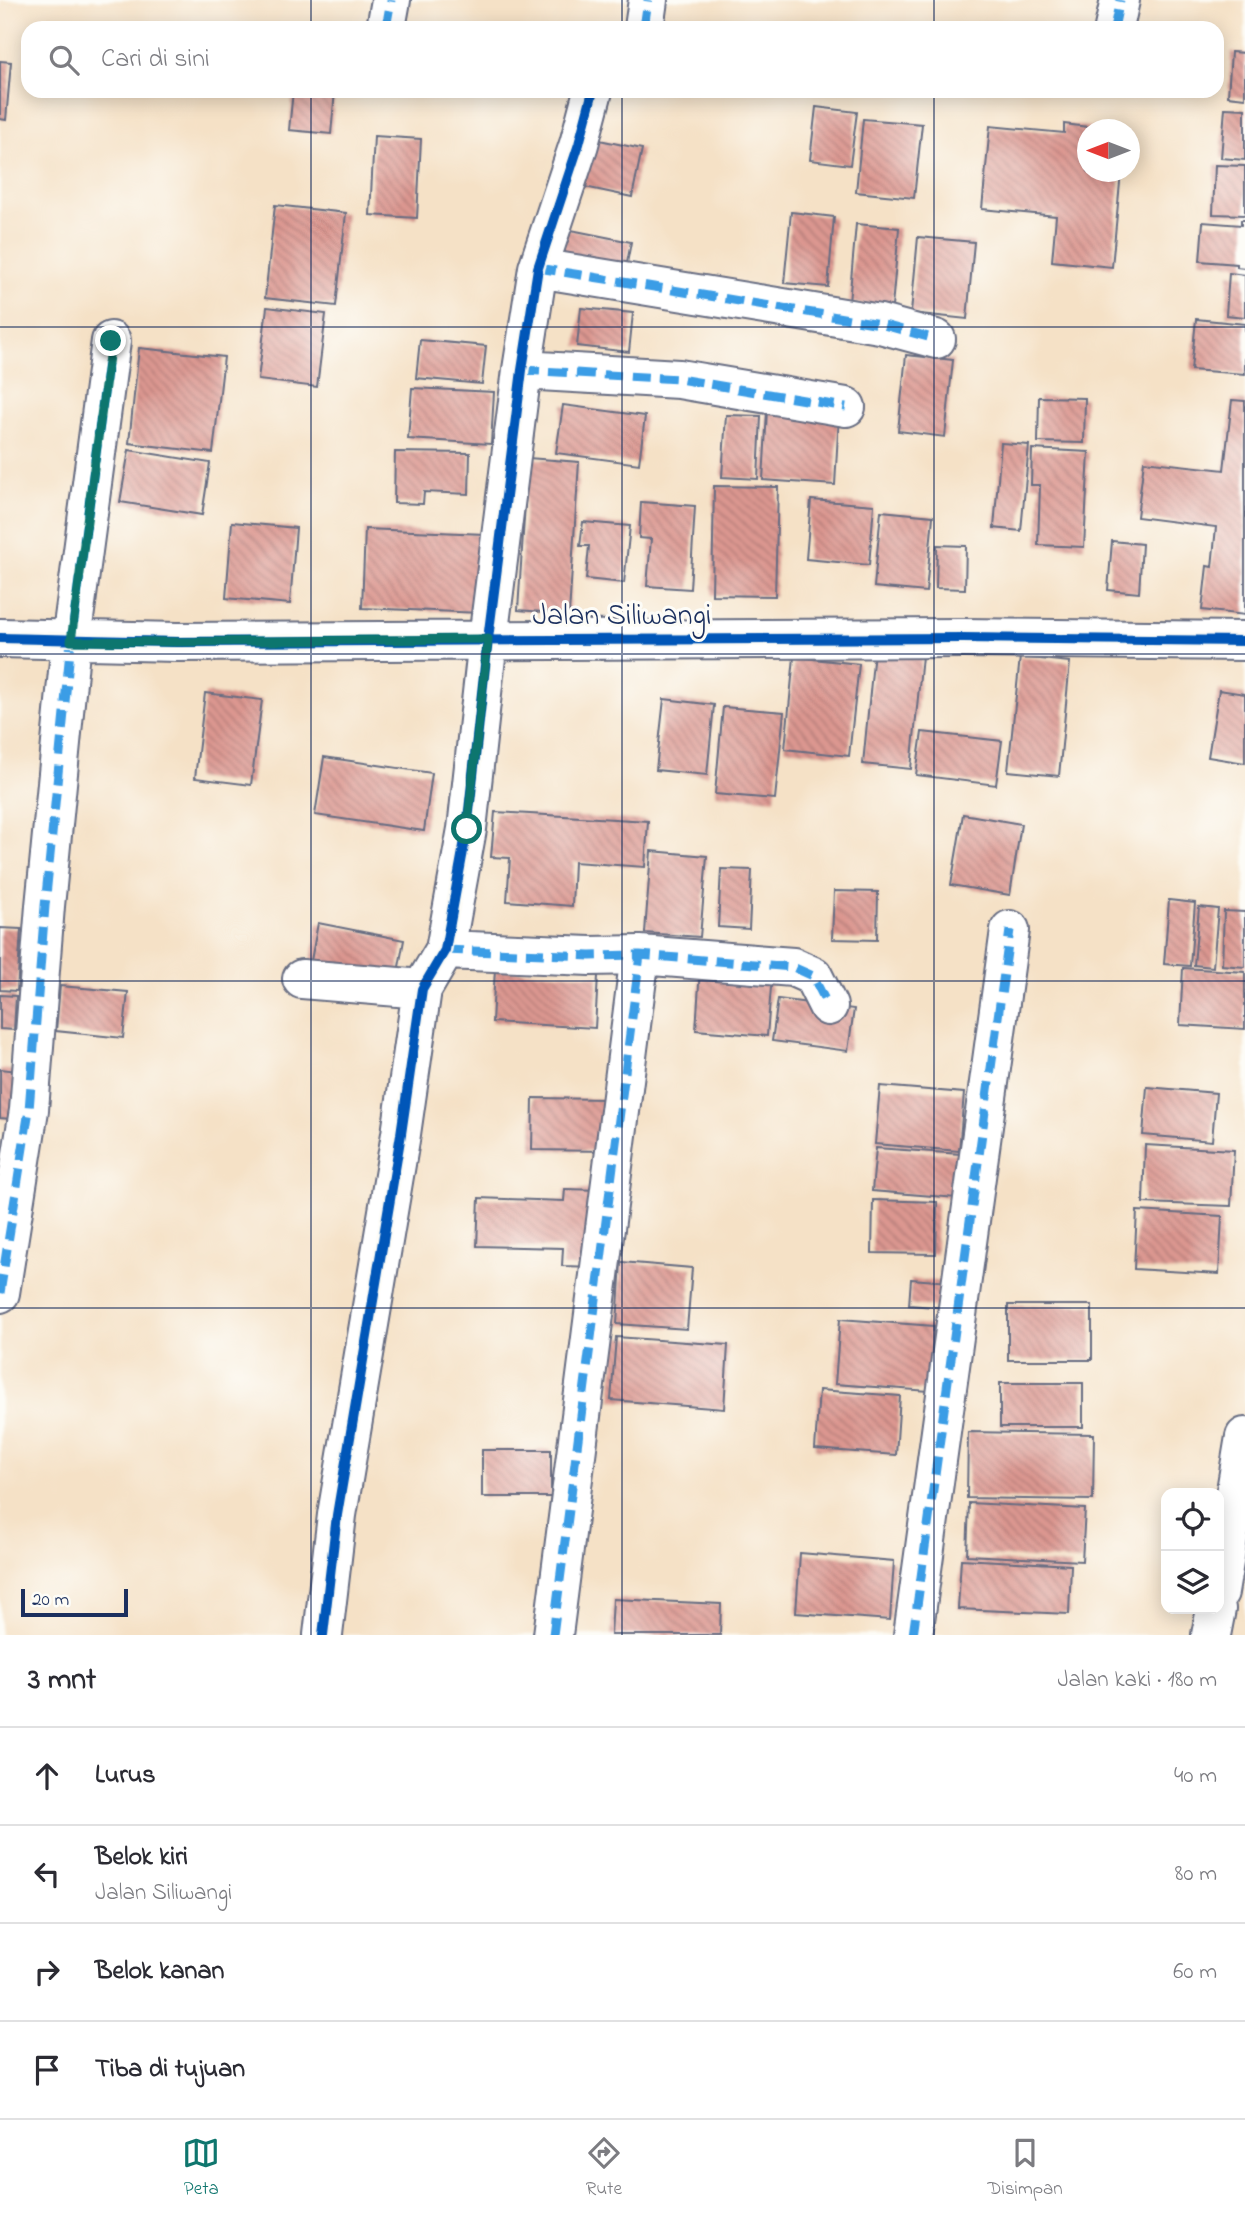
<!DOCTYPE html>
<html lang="id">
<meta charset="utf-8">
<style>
body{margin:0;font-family:"Indie Flower",sans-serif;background:#f2f2f3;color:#2b2b33}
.controls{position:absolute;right:21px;bottom:21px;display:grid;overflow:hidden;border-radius:14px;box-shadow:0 4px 18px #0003}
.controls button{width:63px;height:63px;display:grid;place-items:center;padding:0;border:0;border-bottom:2px solid #e1e1e2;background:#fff;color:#2b2b33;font:35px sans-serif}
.compass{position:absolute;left:1077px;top:119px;width:63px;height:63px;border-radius:50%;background:#fff;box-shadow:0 4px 18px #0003;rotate:270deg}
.scale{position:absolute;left:21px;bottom:18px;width:107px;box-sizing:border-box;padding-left:7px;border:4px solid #1b2f5e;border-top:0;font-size:19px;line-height:24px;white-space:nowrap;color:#1b2f5e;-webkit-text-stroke:5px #fdfcf7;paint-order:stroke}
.stop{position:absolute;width:21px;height:21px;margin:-16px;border:5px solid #0f766e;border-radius:50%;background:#fff}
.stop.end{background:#0f766e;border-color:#fff;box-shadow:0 2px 7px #0008}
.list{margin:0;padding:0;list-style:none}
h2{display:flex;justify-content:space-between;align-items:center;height:91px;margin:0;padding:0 28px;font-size:30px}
h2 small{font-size:23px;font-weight:400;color:#7c7c81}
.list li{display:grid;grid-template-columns:46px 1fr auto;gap:21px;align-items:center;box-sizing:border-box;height:98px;padding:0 28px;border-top:2px solid #e1e1e2}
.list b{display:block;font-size:26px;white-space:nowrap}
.list p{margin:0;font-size:23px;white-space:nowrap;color:#7c7c81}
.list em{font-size:23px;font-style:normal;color:#7c7c81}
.icon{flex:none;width:38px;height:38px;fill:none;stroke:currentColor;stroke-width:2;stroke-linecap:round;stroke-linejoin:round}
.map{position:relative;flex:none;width:1245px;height:1635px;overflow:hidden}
.search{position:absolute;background:#fff;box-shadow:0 4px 18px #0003;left:21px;right:21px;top:21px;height:77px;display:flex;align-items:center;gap:18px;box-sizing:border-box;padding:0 24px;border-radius:21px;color:#7c7c81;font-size:26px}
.sheet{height:483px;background:#fff}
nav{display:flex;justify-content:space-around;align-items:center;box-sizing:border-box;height:98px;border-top:2px solid #e1e1e2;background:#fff;font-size:19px;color:#7c7c81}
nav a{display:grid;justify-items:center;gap:4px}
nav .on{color:#0f766e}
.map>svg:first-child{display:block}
</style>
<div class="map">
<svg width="1245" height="1635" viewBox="0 0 1245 1635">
<defs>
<pattern id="building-back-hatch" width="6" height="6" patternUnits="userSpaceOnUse" patternTransform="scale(1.75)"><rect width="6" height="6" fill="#dc9790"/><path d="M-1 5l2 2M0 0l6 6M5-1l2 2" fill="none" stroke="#b27c79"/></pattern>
</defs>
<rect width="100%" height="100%" fill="#fdfcf7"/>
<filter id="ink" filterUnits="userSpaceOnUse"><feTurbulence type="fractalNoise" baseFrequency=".0143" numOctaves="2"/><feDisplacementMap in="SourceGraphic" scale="14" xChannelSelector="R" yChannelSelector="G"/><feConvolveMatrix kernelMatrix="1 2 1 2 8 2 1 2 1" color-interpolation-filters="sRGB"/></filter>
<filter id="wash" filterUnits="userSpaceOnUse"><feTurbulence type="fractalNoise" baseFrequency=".00686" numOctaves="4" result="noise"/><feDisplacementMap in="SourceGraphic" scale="28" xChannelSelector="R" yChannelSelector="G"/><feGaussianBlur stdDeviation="1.57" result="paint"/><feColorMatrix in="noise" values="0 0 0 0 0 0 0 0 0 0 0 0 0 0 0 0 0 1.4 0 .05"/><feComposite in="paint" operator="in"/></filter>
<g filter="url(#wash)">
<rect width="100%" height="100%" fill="#f5e1c6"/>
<g id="blocks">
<path fill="url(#building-back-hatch)" d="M1231,52l14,1v45l-17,-2z
M0,61l11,1 -5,58 -6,-1z
M293,91h42l-4,43 -42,-4z
M816,107l41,5 -7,53 -40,-5z
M1225,108l20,1v51l-24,-2z
M863,119l59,5 -8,74 -58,-6z
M1064,124l32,4v2h-8v42h33l-9,95 -60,-6 4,-45 -74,-7 8,-83 74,7z
M374,136l47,3 -4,79 -47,-3z
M590,138l52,11 -10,48 -52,-11z
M1215,165l30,1v49l-32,-1z
M275,205l71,8 -10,93 -71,-8z
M791,212l43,5 -6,70 -44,-4z
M1241,220h4v48l-8,-1v-3l-37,-3 3,-39 38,3z
M856,224l43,4 -7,79 -43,-4z
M566,229l65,13 -7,37 -65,-13z
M918,237l56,5 -7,77 -56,-6z
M1229,273l16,2v42l-19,-2z
M267,307l59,7 -9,73 -59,-7z
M581,308l52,5 -4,39 -52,-6z
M1196,319l49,5v50l-54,-4z
M420,340l66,6 -4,38 -66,-6z
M139,348l85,9 -11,96 -84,-10z
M906,355l47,5 -8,77 -47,-6z
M412,388l82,4 -3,52 -83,-5z
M1039,397l46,1 -1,45 -46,-1z
M1232,400l13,1v214l-43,-5 5,-44 5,1 4,-40 -79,-10 7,-56 80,9z
M563,405l82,11 -6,48 -83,-11z
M767,411l72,4 -4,70 -72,-5z
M726,415l35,1 -3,63 -36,-2z
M1001,443l28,2 -8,86 -27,-3z
M1032,449l57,3 -5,95 -46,-2 2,-60h-9z
M129,450l81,13 -8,52 -82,-13z
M395,452l75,1 -1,41 -45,-2 -1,12 -29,-1z
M528,458l51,4 -10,152 -51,-4z
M714,486l64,1 -3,109 -63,-1z
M811,500l63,5 -5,60 -63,-6z
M641,502l54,4 -5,83 -43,-3 4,-47 -12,-1z
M881,511l52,5 -7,76 -52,-5z
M232,522l64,6 -6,76 -64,-6z
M583,522l47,4 -6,57 -38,-4 3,-33h-9z
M365,529l119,5 -3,79 -119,-5z
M1112,541l30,3 -3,49 -31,-3z
M937,545l29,1 -1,43 -29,-1z
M874,651l48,5 -11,113 -48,-5z
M794,657l65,7 -10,92 -64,-7z
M1020,657l50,5 -11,114 -51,-5z
M1219,690l26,4v69l-37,-6z
M205,693l57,7 -11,85 -56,-7z
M664,699l50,6 -7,70 -51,-5z
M723,707l61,5 -9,87 -60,-5z
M922,732l80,9 -6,44 -80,-10z
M324,757l108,16 -8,58 -109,-16z
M495,812l153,9 -3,46 -71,-5 -2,44 -65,-5 3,-43 -19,-1z
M963,814l58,10 -11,71 -59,-10z
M651,851l56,5 -7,81 -55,-4z
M721,869l31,1 -3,59 -31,-2z
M834,891l44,1 -1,48 -45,-1z
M1169,900l26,3 -5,63 -26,-2z
M1199,907l19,2 -5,58 -19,-2z
M1224,911l21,1v55l-23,-2z
M318,923l86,17 -8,43 -86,-17z
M0,928l21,1 -4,62 -17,-1z
M1183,968l62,4v57l-65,-4z
M495,969l103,7 -3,52 -103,-6z
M700,969l72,6 -5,61 -71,-6z
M60,986l68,6 -5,46 -67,-7z
M0,995l16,1 -2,34 -14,-1z
M778,999l76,10 -6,42 -76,-10z
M0,1069l26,3 -4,48 -22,-2z
M880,1086l84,7 -5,58 -84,-7z
M1147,1087l69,6 -4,48 -69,-6z
M533,1098l75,1 -1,52 -75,-1z
M1145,1145l89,5 -3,56 -88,-3z
M876,1148l85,6 -4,44 -85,-7z
M565,1189l36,1 -3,77 -36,-1 1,-18 -86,-2 2,-48 85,3z
M873,1200l64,2 -1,52 -64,-1z
M1137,1211l85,5 -3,58 -85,-5z
M621,1262l71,6 -5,61 -70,-5z
M911,1279l38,3 -2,26 -38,-3z
M1008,1305h84v55h-84z
M840,1319l94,7 -5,65 -94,-7z
M616,1337l112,8 -4,64 -113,-9z
M1000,1383h83v44h-83z
M819,1390l81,6 -4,59 -81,-6z
M968,1432l126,2 -1,66 -126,-2z
M482,1450h69v47h-69z
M969,1503l116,6 -3,52 -115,-6z
M800,1553l94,8 -4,59 -94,-7z
M961,1559l110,6 -2,49 -111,-5z
M613,1599l108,5 -1,31h-109z"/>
</g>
</g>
<g filter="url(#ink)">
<use href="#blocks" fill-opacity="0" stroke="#676d82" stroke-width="2"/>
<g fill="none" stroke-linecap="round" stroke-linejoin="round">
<defs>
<path id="minor" d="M386,28l5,-28
M644,28l4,-28
M1114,28l6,-28
M538,268l342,56 56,15
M522,370l157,9 167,28
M0,638l177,4 786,-4 282,3
M445,950l145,6 50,-1 153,12 20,9 15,30
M302,979l120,10
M0,1293l29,-183 16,-204 26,-265 40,-300
M1219,1592l26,-155
M323,1635l14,-120 64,-381 21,-145 23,-39 22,-121 21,-190 34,-269 16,-102 41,-124 14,-53
M553,1635l87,-680
M913,1635l97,-705
M1211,1635l5,-26"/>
</defs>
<use href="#minor" stroke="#676d82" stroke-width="42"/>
<use href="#minor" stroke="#fff" stroke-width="38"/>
<path stroke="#3b9de6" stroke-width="9" stroke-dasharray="18 9" stroke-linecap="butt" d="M386,28l5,-28
M644,28l4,-28
M1114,28l6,-28
M538,268l342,56 56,15
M522,370l157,9 167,28
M445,950l145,6 50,-1 153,12 20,9 15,30
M0,1293l29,-183 16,-204 26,-265 40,-300
M553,1635l87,-680
M913,1635l97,-705"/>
<defs>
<path id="cycleway" d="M0,638l177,4 786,-4 282,3
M323,1635l14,-120 64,-381 21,-145 23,-39 22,-121 21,-190 34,-269 16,-102 41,-124 14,-53"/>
</defs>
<use href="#cycleway" stroke="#fdfcf7" stroke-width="15"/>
<use href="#cycleway" stroke="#0057b8" stroke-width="10"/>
</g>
</g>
<g fill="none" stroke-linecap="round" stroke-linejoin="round" filter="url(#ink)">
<path stroke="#0f766e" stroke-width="9" d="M111,341l-40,300 106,1 311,-3 -21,190"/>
</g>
<path fill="none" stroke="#1b2f5e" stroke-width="2" stroke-opacity="0.55" d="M311,0v28M622,0v28M934,0v28M311,91v1544M622,91v1544M934,91v1544M0,327h1245M0,654h1245M0,981h1245M0,1308h1245"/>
<g text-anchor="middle" stroke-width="6" stroke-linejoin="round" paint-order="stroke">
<g font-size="30" fill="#1b2f5e" stroke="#fdfcf7">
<text x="622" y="624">Jalan Siliwangi</text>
</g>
</g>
</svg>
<div class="controls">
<button><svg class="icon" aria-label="locate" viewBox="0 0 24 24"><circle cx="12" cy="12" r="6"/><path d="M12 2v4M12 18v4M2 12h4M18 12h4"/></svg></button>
<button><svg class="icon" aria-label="layers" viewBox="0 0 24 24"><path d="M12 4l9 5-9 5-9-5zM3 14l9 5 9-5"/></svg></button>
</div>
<svg class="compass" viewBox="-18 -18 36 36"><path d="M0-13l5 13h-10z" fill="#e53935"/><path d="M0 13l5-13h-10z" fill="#7c7c81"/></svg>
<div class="scale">20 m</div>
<div class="stop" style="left:467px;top:829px"></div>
<div class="stop end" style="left:111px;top:341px"></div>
<div class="search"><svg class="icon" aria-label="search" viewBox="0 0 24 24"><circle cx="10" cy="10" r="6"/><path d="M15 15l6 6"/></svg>Cari di sini</div>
</div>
<section class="sheet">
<h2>3 mnt<small>Jalan kaki · 180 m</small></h2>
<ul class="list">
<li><svg class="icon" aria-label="ahead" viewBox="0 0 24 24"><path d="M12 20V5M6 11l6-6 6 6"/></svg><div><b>Lurus</b></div><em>40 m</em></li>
<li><svg class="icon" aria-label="left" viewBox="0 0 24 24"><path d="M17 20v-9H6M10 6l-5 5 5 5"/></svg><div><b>Belok kiri</b><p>Jalan Siliwangi</p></div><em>80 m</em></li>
<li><svg class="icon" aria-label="right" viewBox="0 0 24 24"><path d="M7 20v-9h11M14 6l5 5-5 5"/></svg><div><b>Belok kanan</b></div><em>60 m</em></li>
<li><svg class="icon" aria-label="arrive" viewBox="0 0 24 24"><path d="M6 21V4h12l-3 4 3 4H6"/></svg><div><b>Tiba di tujuan</b></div></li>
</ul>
</section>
<nav>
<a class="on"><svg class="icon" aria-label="map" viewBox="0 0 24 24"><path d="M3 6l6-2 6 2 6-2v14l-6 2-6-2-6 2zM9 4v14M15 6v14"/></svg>Peta</a>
<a><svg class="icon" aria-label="directions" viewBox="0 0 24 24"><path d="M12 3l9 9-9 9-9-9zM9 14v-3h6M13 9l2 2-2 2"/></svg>Rute</a>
<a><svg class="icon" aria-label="saved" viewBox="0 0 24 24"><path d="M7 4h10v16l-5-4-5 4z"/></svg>Disimpan</a>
</nav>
